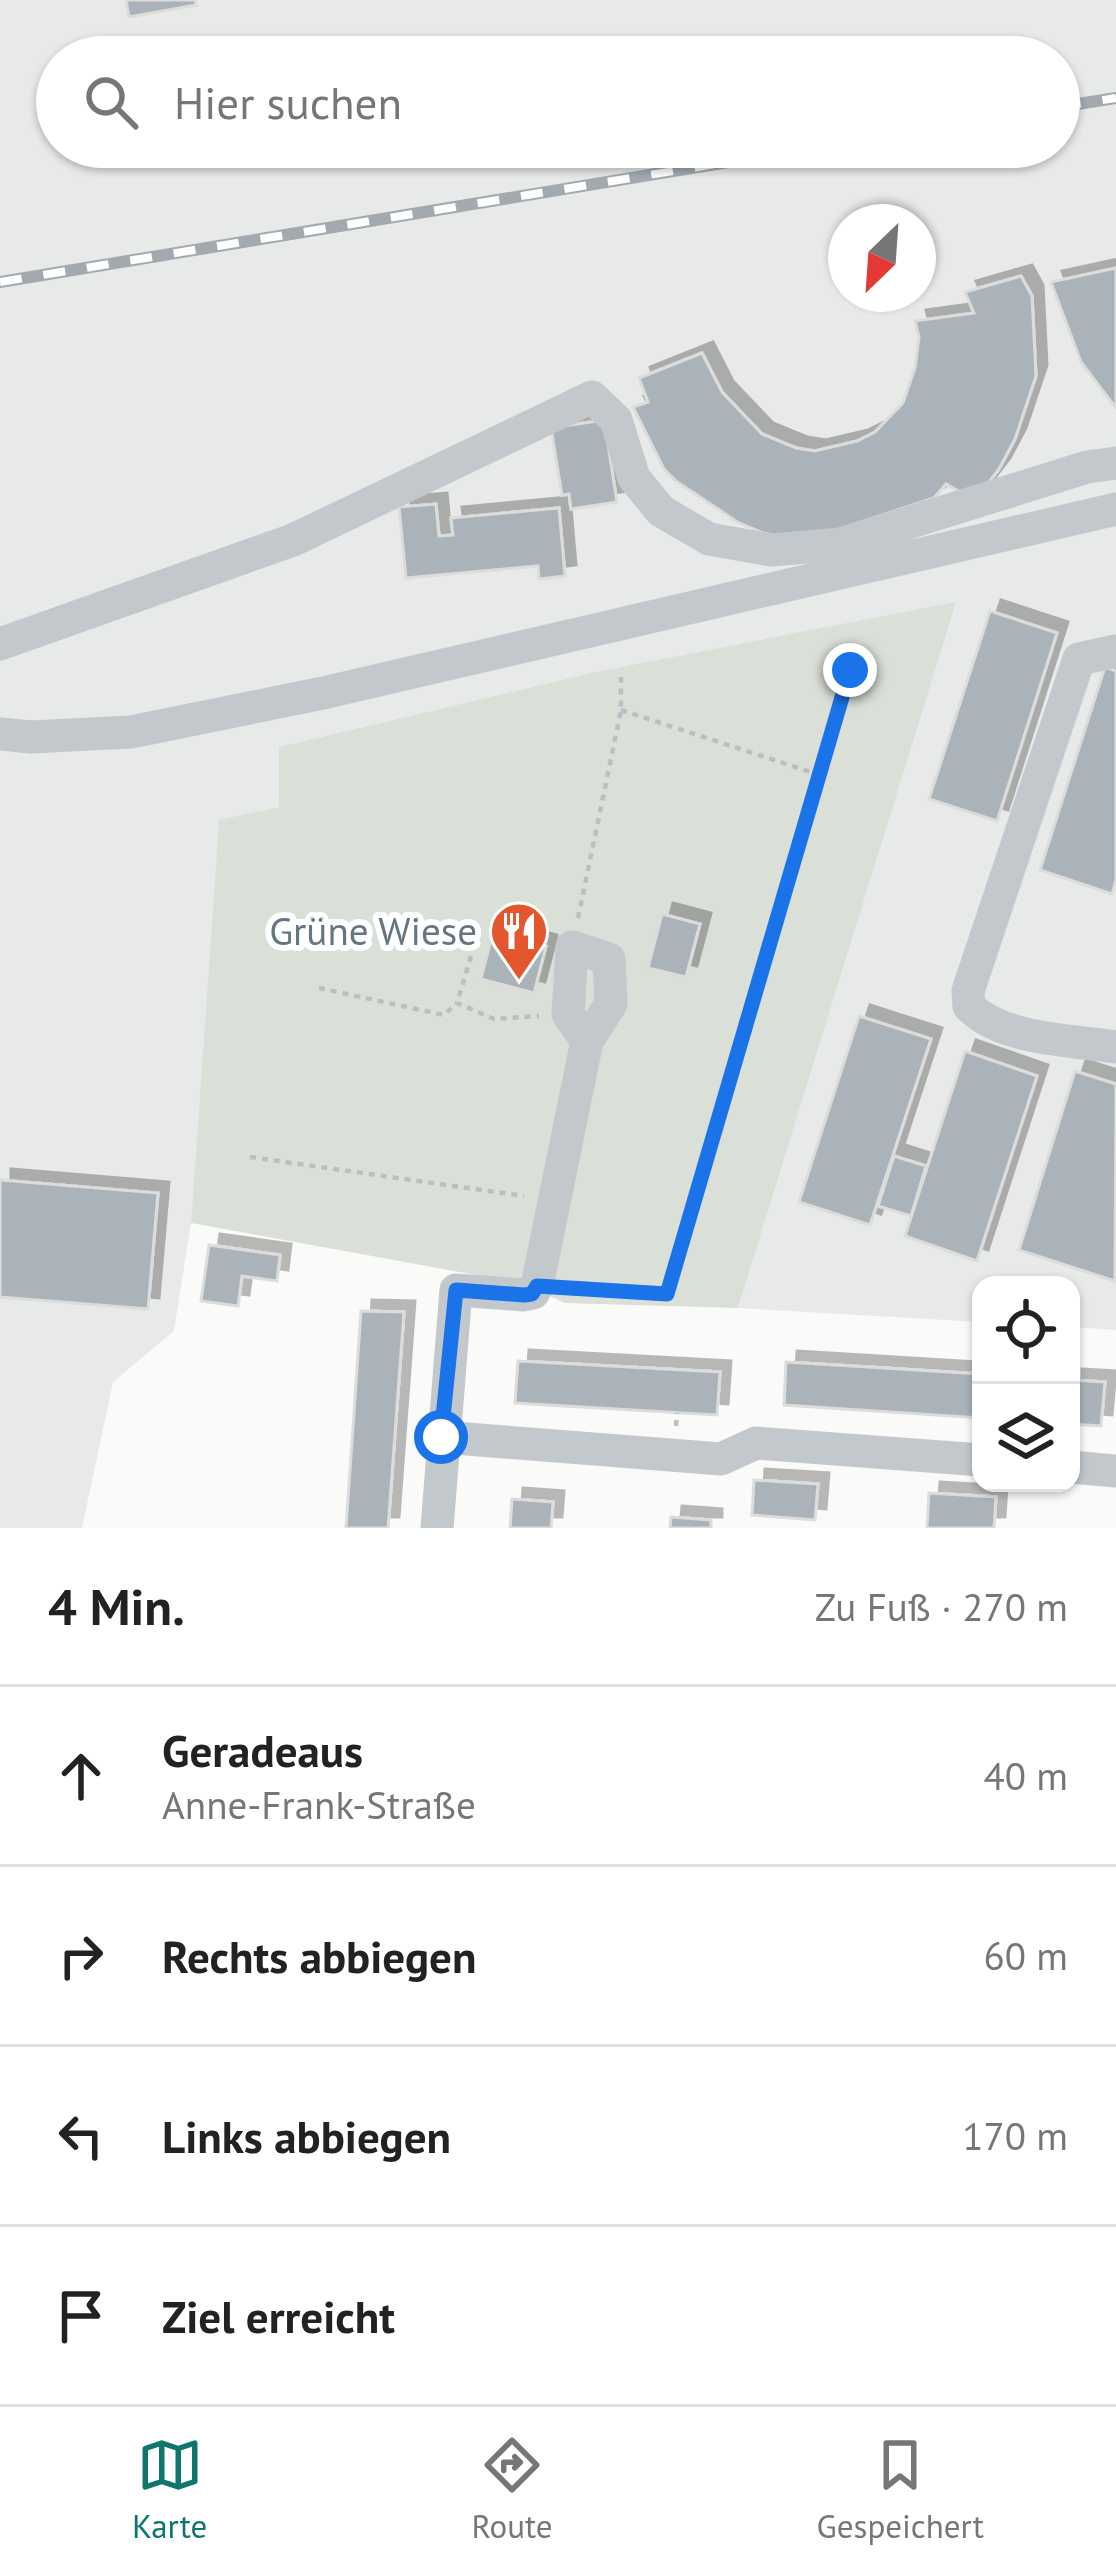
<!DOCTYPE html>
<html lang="de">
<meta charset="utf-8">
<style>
body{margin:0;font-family:"PT Sans",sans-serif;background:#f2f2f2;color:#222}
.controls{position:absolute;right:36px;bottom:36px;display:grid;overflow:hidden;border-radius:24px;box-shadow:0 3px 9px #0004}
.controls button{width:108px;height:108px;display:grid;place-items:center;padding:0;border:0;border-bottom:3px solid #e0e0e0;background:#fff;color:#222;font:60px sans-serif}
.compass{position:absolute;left:828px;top:204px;width:108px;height:108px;border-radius:50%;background:#fff;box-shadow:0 3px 9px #0004;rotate:205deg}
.stop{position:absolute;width:36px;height:36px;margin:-27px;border:9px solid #1a73e8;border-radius:50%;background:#fff}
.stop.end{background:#1a73e8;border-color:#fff;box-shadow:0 3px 12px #0008}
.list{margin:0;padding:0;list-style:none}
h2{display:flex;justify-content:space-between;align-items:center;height:156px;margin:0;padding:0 48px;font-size:51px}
h2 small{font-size:39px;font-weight:400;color:#767676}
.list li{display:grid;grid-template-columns:78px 1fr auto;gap:36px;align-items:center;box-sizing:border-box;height:180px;padding:0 48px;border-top:3px solid #e0e0e0}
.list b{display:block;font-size:45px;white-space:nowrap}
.list p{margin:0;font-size:39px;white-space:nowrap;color:#767676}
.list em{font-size:39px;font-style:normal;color:#767676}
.icon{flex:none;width:66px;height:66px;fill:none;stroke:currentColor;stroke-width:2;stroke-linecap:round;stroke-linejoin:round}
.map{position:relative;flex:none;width:1116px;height:1528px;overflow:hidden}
.search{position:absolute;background:#fff;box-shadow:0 3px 9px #0004;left:36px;right:36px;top:36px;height:132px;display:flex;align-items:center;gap:30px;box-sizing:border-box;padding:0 42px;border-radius:66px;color:#767676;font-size:45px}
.sheet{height:876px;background:#fff}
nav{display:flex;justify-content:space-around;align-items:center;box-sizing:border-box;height:168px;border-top:3px solid #e0e0e0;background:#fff;font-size:33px;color:#767676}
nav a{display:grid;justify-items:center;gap:6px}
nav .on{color:#0f766e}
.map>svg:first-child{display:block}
</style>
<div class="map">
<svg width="1116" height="1528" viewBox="0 0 1116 1528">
<defs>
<filter id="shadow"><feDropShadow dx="11" dy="-11" stdDeviation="0" flood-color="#0004"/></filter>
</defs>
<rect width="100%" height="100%" fill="#fafaf8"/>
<path fill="#e8e9e9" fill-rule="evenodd" d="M0,0h1116v1330l-45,-3v-42h-90v37l-243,-14 217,-705 -360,69 -316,75v60l-60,14 -28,402 -17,108 -61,51 -31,146h-82zM57,57h1002v90h-1002zM846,222h72v72h-72z"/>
<path fill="#dadfd7" d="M956,602l-218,706 -173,-5 -45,-20 -329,-60 28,-403 60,-13v-60l316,-75z"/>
<path fill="#aab3b9" stroke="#dcdcda" stroke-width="3" filter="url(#shadow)" d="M126,0h69l1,5 -67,12z
M1116,268v140l-35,-46 -30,-80z
M1021,276l11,20 4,80 -21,63 -16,30 -24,31 -29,-16 -12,14 -131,43 -40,-8 -24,-10 -63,-42 -12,-12 -31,-62 15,-5 -9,-24 63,-25 20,39 40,42 34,14 19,3 42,-10 18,-9 28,-29 12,-35 4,-31 -4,-16 59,-8 -9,-21z
M604,420l13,82 -46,7 -2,-15 -7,1 -11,-67z
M436,504l3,32 14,-1 -2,-17 108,-10 6,68 -26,3 -1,-13 -132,12 -7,-71z
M990,611l67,22 -60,188 -68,-22z
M1105,667l11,4v209l-4,14 -72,-24z
M662,914l38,10 -14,53 -38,-9z
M493,932l53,14 -12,47 -53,-14z
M859,1016l72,23 -61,186 -71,-23z
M965,1051l72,25 -60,185 -72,-25z
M1075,1071l41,13 -1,197 -96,-31z
M894,1156l32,10 -15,50 -33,-10z
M0,1180l158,13 -10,116 -148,-12z
M209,1245l71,10 -3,26 -35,-5 -4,30 -37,-5z
M361,1311l43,1 -16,216h-42z
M518,1361l202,11 -3,43 -202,-12z
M786,1362l195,12v44l-197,-13z
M1071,1380l34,2 -4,44 -30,-2z
M754,1480l64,4 -3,36 -63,-5z
M929,1493l67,4 -2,31h-67z
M512,1499l41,3 -2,26h-41z
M671,1517l40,3v8h-41z"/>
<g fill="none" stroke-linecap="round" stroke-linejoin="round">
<path stroke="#bbbfc2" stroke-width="4.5" stroke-dasharray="6 6" stroke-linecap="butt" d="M621,710l199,65
M578,918l43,-208v-33
M471,956l-14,47 37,16 45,-3
M319,988l125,27 13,-12
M250,1157l274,39
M567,1288l100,6 183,-624
M676,1426l1,-13"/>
<path stroke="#c3c8cc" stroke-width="33" d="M0,644l293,-104 299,-143 24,23 18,58 27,33 48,28 62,11 70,-6 246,-77 29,-4
M1116,651l-37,8 -111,332 1,15c32,34 102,34 147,41
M0,734l31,3 100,-5 192,-39 793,-184
M441,1437l280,22 35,-16 225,17
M1071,1467l45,4
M437,1528l19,-238 68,5 9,-2 4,-7 50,-245 24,-37 -2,-45 -37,-12 -4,67 19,27"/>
<defs>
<path id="rail" d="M1059,107l57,-9
M0,282l819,-135"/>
</defs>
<use href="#rail" stroke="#a2aab0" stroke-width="12"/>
<use href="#rail" stroke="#fff" stroke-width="8" stroke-dasharray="22" stroke-linecap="butt"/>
</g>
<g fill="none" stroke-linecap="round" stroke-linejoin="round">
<path stroke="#1a73e8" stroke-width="15" d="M441,1437l15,-147 68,5 8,-1 5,-8 130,8 183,-624"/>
</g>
<defs>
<symbol id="restaurant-pin" viewBox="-11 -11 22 30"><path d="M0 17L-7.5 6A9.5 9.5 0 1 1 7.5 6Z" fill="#e4572e" stroke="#fff"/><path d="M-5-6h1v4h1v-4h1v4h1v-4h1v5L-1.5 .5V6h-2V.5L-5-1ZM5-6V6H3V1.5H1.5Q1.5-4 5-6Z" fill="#fff"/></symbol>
</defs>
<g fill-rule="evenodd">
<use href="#restaurant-pin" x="486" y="898" width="66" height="90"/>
</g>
<g text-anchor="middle" stroke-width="12" stroke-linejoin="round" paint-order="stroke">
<g font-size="39" fill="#657683" stroke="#fff" text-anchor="end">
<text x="477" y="945">Grüne Wiese</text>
</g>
</g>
</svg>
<div class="controls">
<button><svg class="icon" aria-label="locate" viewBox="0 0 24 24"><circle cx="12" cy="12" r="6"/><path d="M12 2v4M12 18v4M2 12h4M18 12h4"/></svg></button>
<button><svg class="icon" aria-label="layers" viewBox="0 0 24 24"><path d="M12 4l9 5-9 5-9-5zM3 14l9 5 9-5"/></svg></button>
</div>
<svg class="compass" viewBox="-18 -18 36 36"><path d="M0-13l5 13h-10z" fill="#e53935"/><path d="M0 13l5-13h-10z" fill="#767676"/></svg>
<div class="stop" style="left:441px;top:1437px"></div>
<div class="stop end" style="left:850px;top:670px"></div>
<div class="search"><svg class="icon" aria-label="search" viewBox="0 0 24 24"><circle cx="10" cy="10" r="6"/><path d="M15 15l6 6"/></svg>Hier suchen</div>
</div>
<section class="sheet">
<h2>4 Min.<small>Zu Fuß · 270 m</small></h2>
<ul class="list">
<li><svg class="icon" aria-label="ahead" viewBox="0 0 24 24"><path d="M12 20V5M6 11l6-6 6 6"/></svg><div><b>Geradeaus</b><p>Anne-Frank-Straße</p></div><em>40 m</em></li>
<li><svg class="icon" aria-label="right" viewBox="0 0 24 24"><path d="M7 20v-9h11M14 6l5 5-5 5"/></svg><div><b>Rechts abbiegen</b></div><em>60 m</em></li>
<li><svg class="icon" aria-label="left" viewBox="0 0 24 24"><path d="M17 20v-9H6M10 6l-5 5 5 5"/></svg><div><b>Links abbiegen</b></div><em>170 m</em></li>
<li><svg class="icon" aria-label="arrive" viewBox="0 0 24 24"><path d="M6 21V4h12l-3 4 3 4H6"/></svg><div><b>Ziel erreicht</b></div></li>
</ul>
</section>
<nav>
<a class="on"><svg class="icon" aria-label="map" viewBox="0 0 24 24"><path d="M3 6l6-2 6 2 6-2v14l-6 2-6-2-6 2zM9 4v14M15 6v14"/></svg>Karte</a>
<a><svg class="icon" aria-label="directions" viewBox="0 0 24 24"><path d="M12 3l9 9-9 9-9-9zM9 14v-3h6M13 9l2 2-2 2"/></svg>Route</a>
<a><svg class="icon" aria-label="saved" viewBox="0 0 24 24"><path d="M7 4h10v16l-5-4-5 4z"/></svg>Gespeichert</a>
</nav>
